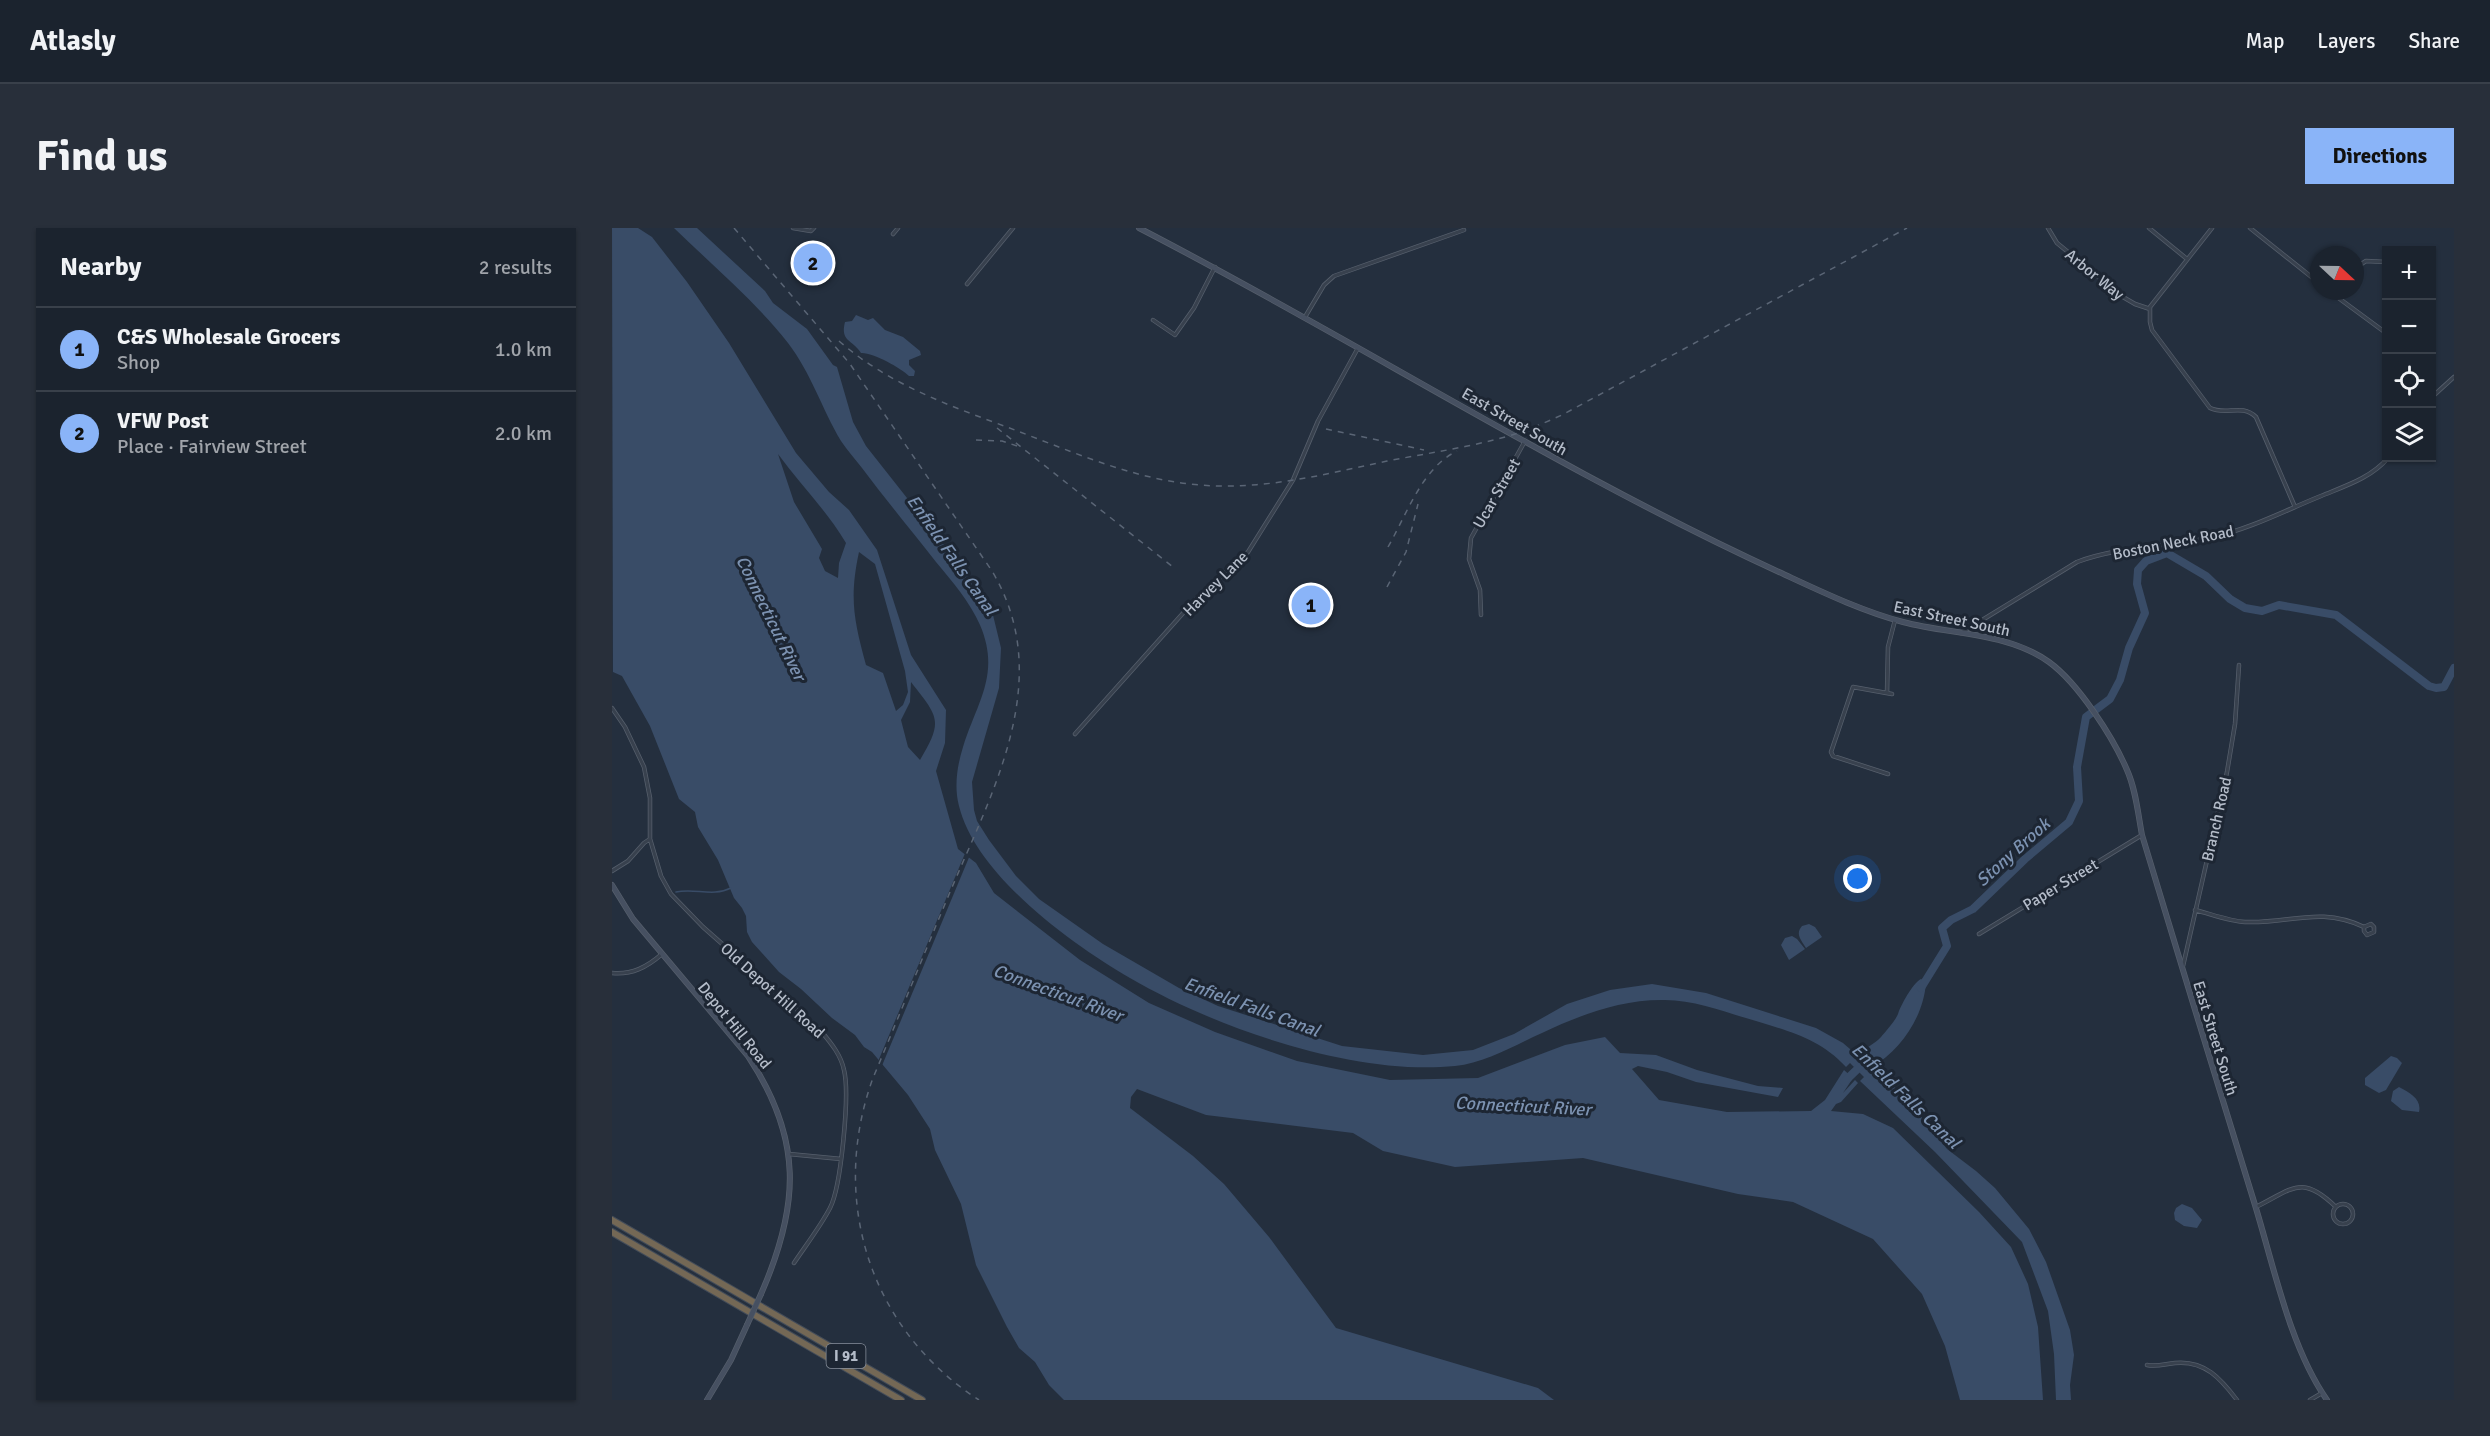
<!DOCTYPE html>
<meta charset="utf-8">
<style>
body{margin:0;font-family:Signika,sans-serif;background:#282f3a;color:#f1f3f6}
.controls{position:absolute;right:18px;top:18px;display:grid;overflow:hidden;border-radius:0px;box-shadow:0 2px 4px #0004}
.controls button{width:54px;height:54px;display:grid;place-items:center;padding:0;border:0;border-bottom:2px solid #39404a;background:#1b232e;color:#f1f3f6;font:30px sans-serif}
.compass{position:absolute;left:1698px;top:18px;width:54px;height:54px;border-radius:50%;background:#1b232e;box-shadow:0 2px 4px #0004;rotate:112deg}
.you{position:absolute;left:1246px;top:651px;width:21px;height:21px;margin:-15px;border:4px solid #fff;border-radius:50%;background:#1a73e8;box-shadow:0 0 0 9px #1a73e833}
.badge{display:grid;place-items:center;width:39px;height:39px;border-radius:50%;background:#8ab4f8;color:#111;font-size:20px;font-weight:700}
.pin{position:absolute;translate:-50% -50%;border:3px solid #fff;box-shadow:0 2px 6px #0006}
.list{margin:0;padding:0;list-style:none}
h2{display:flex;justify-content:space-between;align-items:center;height:78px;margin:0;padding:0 24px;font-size:26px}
h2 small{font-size:20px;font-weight:400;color:#a0a4aa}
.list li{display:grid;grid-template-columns:39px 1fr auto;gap:18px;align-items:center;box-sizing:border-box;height:84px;padding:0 24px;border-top:2px solid #39404a}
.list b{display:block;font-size:22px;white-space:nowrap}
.list p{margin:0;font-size:20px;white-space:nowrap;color:#a0a4aa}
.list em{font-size:20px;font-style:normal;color:#a0a4aa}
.icon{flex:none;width:33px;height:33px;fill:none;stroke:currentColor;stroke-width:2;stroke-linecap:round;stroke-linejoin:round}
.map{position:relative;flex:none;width:1842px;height:1172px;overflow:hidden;border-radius:0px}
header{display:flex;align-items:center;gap:36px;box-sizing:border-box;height:84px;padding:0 30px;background:#1b232e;border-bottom:2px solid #39404a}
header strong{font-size:28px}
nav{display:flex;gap:33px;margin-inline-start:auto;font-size:21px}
.intro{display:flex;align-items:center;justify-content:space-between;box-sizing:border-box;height:144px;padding:0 36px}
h1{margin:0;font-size:42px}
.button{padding:15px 27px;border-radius:0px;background:#8ab4f8;color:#111;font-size:21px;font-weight:700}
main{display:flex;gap:36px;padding:0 36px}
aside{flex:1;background:#1b232e;border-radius:0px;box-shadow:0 2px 4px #0004}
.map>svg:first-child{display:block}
</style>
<header>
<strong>Atlasly</strong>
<nav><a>Map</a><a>Layers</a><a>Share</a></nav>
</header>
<div class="intro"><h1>Find us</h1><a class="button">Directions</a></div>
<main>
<aside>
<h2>Nearby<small>2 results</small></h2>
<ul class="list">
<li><span class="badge">1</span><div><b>C&amp;S Wholesale Grocers</b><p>Shop</p></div><em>1.0 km</em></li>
<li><span class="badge">2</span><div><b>VFW Post</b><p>Place · Fairview Street</p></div><em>2.0 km</em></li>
</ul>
</aside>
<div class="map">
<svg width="1842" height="1172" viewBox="0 0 1842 1172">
<rect width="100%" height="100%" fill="#242f3e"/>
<path fill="#394c67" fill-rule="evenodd" d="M0,0h26l14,9 35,45 42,61 67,110 33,39 20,18 28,40 34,105 35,55 -1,33 -9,28 22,78 18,14 18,30 86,67 69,43 66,29 82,29 93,19 88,-2 87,-33 40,-8 15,16 36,2 41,15 61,16 25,2 -5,9 -82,-15 -29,-10 -29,-6 -6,3 27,31 68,12 84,-1 14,-11 19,-30 9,8 -10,15 12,-13 3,3 -17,19 -5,2 -5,7 32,3 30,14 86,84 32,35 17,37 10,43 5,73h-83l-15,-54 -23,-52 -49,-55 -80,-37 -55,-8 -155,-36 -128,9 -72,-16 -30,-18 -147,-18 -69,-26 -6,8 -1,11 63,48 31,28 45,53 67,91 202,60 16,12h-490l-15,-15 -14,-23 -16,-14 -12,-21 -31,-62 -15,-61 -26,-54 -5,-21 -22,-34 -36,-43 -8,-5 -9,-12 -23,-17 -31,-29 -22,-17 -27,-30 -5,-10 -1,-16 -4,-8 -8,-10 -16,-38 -20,-33 -3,-15 -16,-13 -29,-73 -28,-50 -9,-4zM166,226c22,30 49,57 68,89l-7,20 -1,15 -13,-7 -6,-13 3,-9 -28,-47zM247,324l16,12 30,107 3,21 -5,13 -7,6 -13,-38 -17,-8c-12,-44 -17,-67 -7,-113zM299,454c27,35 33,38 9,78l-12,-13 -7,-27 9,-18z
M62,0h23l68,63 8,12 34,26 26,36 4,2 16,55 13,24 97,123 29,42 9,37 -2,40 -27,94 2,28 3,11 12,19 27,36 23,23 64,45 76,44 39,18 124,40 81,9 50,-5 41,-16 53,-30 43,-14 42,-6 54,9 110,35 27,15 63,54 41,52 29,22 19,17 34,41 17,33 24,68 4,25 -4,30 1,15h-15l-2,-46 -6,-43 -26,-69 -87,-90 -75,-71 4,-4 -14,-14 -4,4c-26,-28 -55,-35 -90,-46 -29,-8 -61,-21 -91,-21 -43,-1 -85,15 -123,33 -27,12 -57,30 -87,33 -101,10 -237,-37 -325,-88 -59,-34 -154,-103 -171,-172 -5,-19 -2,-40 4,-59 14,-45 38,-73 17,-122 -10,-23 -28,-44 -44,-63 -25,-32 -50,-62 -74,-94 -7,-9 -15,-18 -21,-27 -19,-32 -30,-68 -53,-98 -33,-42 -76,-78 -114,-115z
M244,87l12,5 5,-2 12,12 18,7 17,14 1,4 -12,5v5l6,6 -1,5h-5c-8,-8 -37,-24 -48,-23 -9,-14 -21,-11 -16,-31l7,-1z
M1197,696l6,3 7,10 -16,11c-5,-8 -11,-14 -4,-22z
M1180,708l5,3 8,10 -16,11 -8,-15 4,-7z
M1309,751l5,3c-2,34 -25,68 -54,85l-1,-3 -2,1 -1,-4 -6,-3 1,-2 -4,-1c6,-8 15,-10 22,-18 5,-6 14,-16 17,-23 3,-9 14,-30 23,-35z
M1779,828l6,2 5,5 -16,27 -7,3 -14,-8v-7z
M1787,859c11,6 23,12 20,25l-17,-2 -11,-9 2,-10z
M1570,976l10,4 10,12 -5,8 -13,-2 -9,-6 -1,-7 2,-5z"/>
<path fill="#242f3e" d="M354,623l4,4 -89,213 -4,-4z"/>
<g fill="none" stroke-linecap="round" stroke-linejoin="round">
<path stroke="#394c67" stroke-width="1.5" d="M64,664c19,-4 37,5 55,-4"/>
<path stroke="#394c67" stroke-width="8" d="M1309,760l26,-42 -5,-18 9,-8 22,-11 52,-50 44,-37 10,-21 -2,-34 9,-50 24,-18 10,-19 9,-32 16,-35 -8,-29 1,-14 8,-9 21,-8 39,23 24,23 15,9 17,3 17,-6 57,10 93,71 7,2 8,-1 10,-19
M1232,854l28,-27"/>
<defs>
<path id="street" d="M181,0l18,3 3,-3
M1436,0l9,15 66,54 12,7 15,5
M1537,0l38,31
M1600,0l-62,79v15l2,8 58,78c17,8 31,-5 46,9l39,90
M1638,0l69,55
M281,6l5,-6
M1743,40l11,-7 20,1
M355,56l46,-56
M1717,63l57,42
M693,89l19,-32 10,-9 130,-46
M541,92l22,15 19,-27 21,-41
M1820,169l22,-20
M869,387l-1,-25 -11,-31 2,-21 54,-97
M1349,405l116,-71c43,-16 91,-15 136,-25 37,-8 73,-27 108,-41 24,-10 50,-18 67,-38
M1275,465l1,-46 7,-27
M0,480l13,19 19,40 6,31v41l11,37 10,18 32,33 118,104c10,12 20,24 23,39 6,24 -3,117 -14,138 -10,19 -24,37 -36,55
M463,506l118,-132 55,-50 45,-72 25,-59 40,-73
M1276,546l-55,-18 -2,-4 22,-65 39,7
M0,643l16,-10 16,-18 6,-4
M1583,682c16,4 34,11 50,12 45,2 74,-16 119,5v4l3,4 7,-3v-5l-3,-3 -7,3
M1367,706l163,-99
M1571,738l44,-194 8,-48 4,-59
M0,745c20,2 35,-6 50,-19
M177,926l52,5
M1721 986a10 10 0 1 1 20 0a10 10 0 1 1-20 0Z
M1644,979c38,-19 46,-33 80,0
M1535,1137c10,2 18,-1 28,-2 30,-3 46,16 62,37
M1698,1172l12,-7"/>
<path id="secondary" d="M527,0c215,111 420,243 640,344 39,18 82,39 124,50 49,13 104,10 146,40 29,21 64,75 78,108 9,20 11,44 15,65 37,124 75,246 113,370 19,62 35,142 72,195
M0,657l21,34 115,137c55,83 52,149 13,238
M95,1172l24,-40 16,-35"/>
<path id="highway" d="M0,992l310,180
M0,1004l289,168"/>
</defs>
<use href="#street" stroke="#565f6c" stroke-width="4.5"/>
<use href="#secondary" stroke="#565f6c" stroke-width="6"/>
<use href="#highway" stroke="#434c59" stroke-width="8"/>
<use href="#street" stroke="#38414e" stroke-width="3"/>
<use href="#secondary" stroke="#465061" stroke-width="4.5"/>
<use href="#highway" stroke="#746855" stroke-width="6"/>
<path stroke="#5a6575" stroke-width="1.5" stroke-dasharray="6 6" stroke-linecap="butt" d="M122,0l116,136 142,207c64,107 1,219 -42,321 -26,62 -51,124 -77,186 -44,121 -4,251 106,322
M227,113c48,42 106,63 165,85 60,22 122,51 186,58 67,8 132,-9 197,-23 42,-8 84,-14 125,-26 17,-5 34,-13 50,-20l345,-187
M385,200l176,139
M714,201l98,21
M364,212l26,1 15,5
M776,319c19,-33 34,-79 69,-96
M775,359l19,-35 12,-48"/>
<defs>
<path id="secondary-bridge" d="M135,1097l14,-31"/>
</defs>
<use href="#secondary-bridge" stroke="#565f6c" stroke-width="6" stroke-linecap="butt"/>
<use href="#secondary-bridge" stroke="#465061" stroke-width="4.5"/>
</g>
<g text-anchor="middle" stroke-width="6" stroke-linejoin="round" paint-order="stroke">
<rect fill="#1d2633" stroke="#878f9c" stroke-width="1.5" x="214.5" y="1116" width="39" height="24" rx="4.5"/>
<g font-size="15" font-weight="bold" fill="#b4bcc9">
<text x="234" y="1133">I 91</text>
</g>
<g font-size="16" fill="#b4bcc9" stroke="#1d2633">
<text transform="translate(1483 46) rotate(39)" y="6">Arbor Way</text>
<text transform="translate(903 193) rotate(30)" y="6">East Street South</text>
<text transform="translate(884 265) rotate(-60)" y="6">Ucar Street</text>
<text transform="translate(1561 314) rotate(-11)" y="6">Boston Neck Road</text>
<text transform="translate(603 355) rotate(-45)" y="6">Harvey Lane</text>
<text transform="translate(1340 390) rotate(12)" y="6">East Street South</text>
<text transform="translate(1604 591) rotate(-77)" y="6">Branch Road</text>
<text transform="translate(1448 656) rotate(-31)" y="6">Paper Street</text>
<text transform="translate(161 762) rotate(42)" y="6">Old Depot Hill Road</text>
<text transform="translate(123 797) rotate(51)" y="6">Depot Hill Road</text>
<text transform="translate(1604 810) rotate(73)" y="6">East Street South</text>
</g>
<g font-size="18" font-style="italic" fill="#7c92b1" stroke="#1d2633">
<text transform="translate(340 327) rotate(55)" y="6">Enfield Falls Canal</text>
<text transform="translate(159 390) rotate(64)" y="6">Connecticut River</text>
<text transform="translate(1401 624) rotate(-42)" y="6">Stony Brook</text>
<text transform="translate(446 765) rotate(20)" y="6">Connecticut River</text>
<text transform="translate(640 779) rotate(20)" y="6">Enfield Falls Canal</text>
<text transform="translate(1294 868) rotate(44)" y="6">Enfield Falls Canal</text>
<text transform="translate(911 878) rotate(3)" y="6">Connecticut River</text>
</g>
</g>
</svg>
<div class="controls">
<button>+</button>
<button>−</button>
<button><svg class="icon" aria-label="locate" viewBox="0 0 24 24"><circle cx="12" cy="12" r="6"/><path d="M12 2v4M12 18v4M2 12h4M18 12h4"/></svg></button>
<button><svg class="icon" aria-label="layers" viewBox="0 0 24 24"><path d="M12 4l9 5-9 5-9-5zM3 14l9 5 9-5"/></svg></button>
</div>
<svg class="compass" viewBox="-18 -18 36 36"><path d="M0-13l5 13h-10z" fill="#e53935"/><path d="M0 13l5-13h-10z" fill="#a0a4aa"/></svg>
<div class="you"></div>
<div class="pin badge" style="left:699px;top:377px">1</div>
<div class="pin badge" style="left:201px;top:35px">2</div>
</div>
</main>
